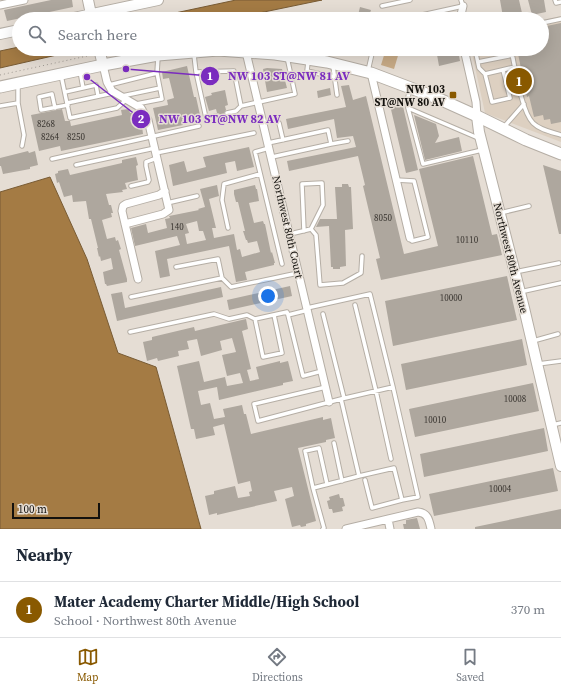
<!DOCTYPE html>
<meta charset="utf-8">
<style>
body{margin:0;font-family:"Source Serif 4",serif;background:#f6f6f7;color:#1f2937}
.scale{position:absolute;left:12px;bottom:10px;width:88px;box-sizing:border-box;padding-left:4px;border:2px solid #13110d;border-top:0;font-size:11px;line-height:14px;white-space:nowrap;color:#13110d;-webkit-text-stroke:3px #e5ddd4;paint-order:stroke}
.you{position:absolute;left:268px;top:296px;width:14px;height:14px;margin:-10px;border:3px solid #fff;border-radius:50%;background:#1a73e8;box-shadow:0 0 0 6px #1a73e833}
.badge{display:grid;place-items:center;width:26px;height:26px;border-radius:50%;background:#895900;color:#fff;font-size:13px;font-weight:700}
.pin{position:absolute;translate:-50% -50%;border:2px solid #fff;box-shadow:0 1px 4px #0006}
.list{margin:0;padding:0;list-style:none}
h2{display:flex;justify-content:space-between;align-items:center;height:52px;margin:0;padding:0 16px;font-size:17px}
h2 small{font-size:13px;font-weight:400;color:#747a83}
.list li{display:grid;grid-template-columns:26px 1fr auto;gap:12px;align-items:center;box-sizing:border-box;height:56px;padding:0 16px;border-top:1px solid #e0e1e3}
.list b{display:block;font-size:15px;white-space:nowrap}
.list p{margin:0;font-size:13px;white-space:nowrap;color:#747a83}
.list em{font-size:13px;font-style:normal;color:#747a83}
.icon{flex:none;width:22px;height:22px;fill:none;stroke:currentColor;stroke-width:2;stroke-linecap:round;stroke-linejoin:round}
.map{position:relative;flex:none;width:561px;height:529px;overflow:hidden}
.search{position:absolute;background:#fff;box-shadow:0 4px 16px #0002;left:12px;right:12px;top:12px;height:44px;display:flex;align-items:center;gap:10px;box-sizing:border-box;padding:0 14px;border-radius:22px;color:#747a83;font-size:15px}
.sheet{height:108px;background:#fff}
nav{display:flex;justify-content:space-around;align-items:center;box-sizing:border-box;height:56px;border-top:1px solid #e0e1e3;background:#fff;font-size:11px;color:#747a83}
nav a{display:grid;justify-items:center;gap:2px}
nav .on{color:#895900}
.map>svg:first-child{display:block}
</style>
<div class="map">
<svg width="561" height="529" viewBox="0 0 561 529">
<rect width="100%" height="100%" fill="#e5ddd4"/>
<path fill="#ddd0c1" d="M561,16v126l-76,-29 -14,-64h71v-29z"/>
<path fill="#c8ab86" d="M386,49h14l-6,20 -13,-4z"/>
<path fill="#a47b44" stroke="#785b34" d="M236,0h86l-92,19h-83z
M19,47v2h64l-83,19v-17z
M50,177l37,82 31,94 38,14 45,162h-201v-337z"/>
<path fill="#aea79e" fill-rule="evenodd" d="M51,0h21l1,7 -66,14 -3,-11z
M500,0h19l3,13 -19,4z
M528,0h16l2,12 -14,3z
M360,7l11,3 -3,9h-11z
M561,23v99l-10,2 -1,-5 -6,1 -1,-5 -9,2 -5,-21 -2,1 -10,-48h25v-22z
M342,49h16l-1,6 -15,-5z
M436,49h20v2l2,-1 2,11 -21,5z
M187,66l7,31h2l4,18 -18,4 1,6 -25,5 -5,-22 15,-3 -1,-5 7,-2 -5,-20 -6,1 -1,-7z
M267,68l15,1 5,19 -20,4 -4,-23z
M349,85l4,15 13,-4 38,158 34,-8 -19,-77 54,-13 19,79 5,-1 5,21 -121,25 -5,-21 4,-1 -17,-72 2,-1 -7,-29 -69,15 -2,-10 69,-14 -3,-11 -16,2 -3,-19 -46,10 -2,-10 60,-12 -5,-21z
M330,88l1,7 -13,3 -1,-7z
M225,90l3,15 -3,1 1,4 -2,3 1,2 3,1 1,5 -10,2 -1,-4 2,-2v-3l-3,-1 -1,-4 -7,2 -4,-14 7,-2 -1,-2z
M401,98l17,72 -12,3 -17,-72z
M62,109l3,12h5l1,5 51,-11 -1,-5 8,-1 1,4h4l1,6 3,-1 2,9 2,-1 1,8 -82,17 -1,-5 -21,5 -8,-36z
M414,115l22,9 3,12 -4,7 24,-6 3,14 -37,9z
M249,147l5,20 -17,4 -2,-10 -10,2 2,10 -54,13 -4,-21 15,-4 3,11 19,-5 -3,-10z
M28,151l1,2 6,-2 3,14 -8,2v2l-27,5 -2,-8h-1v-8z
M136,157l2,8 -2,1 2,14 -13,3 2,6 -5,1 1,2 -17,2 3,11h2l2,8h-2l1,4 -10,3 5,19 8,-2 1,4 2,-1 3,9 -2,1 8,29v3l-20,4 -1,-2h-1l-2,-12 10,-3 -2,-11 -10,3 -1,-5 -1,1 -2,-9h1l-7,-29h-2l-3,-18 -13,1 -1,-7 -8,2 -5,-15 -2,1 -2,-9 3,-1v-2l10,-2 2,6 52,-12v-3z
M543,165l18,6v63h-2z
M342,184h6l1,3h2l2,42 -8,1 1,36 -6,1v2h-7v-2h-2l-2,-41 -13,1 4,-8h17l-2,-32h7z
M217,185l2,11 -10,3 7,29h-4l2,10 20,-4 3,16 3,-1 2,8 18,-5 -3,-11 -9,2 -1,-3h-1l-3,-9h2l-7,-29h-2l-2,-8v-4l21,-5 1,4h1l2,12 -10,2 5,20 9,-2 1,3h1l6,29 1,-1 3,11h-1v2l-29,7 2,8 -11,2 -7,-36 -62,13 3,17 -10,2 -5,-27 25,-6 -3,-9 -42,10 -4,-18 15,-4 2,9 19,-5 -2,-9 5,-1 -1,-2 30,-6 -1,-1 7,-2 -5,-18zM197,221l2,10h4l3,9 -19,4 -2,-10 4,-1 -3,-9z
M507,276l10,44 -124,26 -8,-45z
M290,286l2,10 -63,14 -2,-10z
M221,287l2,10 -106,24 -6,-27 11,-2 3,16z
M246,319l2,10 -6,2 9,38 -4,1 3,11 9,-2 -3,-12 24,-6v2l8,-2 5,20 -10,2v2l-64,15 -2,-13 -19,4 3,14 9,-2 4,16 11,-2 -2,-8 19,-4 2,9h2l5,20 72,-17v3l8,-2 4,20 -9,2v2l-28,6 18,73 -10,3v2l-5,1 -1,-2 -8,2 -7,-28 9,-3 -2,-9 -18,4 3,10 -60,14v-2l-8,2 -4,-19 9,-2v-3l21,-5 3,12 12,-2 -1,-4 3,-1 -2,-10 -12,3 -14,-60 -11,3 2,8 -19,4 -2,-10h-3l-14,-63 22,-5 5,21 21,-5 2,9 16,-3 -3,-10 -13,3 -5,-21 14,-3 -4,-14 -12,3 2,9 -21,6 -4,-17 -10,2 2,8 -11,2 1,5 -21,5 -1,-3 -10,3 -4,-19 9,-2v-3l42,-10 1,4z
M522,339l5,26 -121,25 -5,-26z
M533,383l6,28 -124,26 -6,-28z
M544,428l4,23 -124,26 -4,-23z
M553,468l5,23 -124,25 -5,-22z
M339,494l1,4h3l2,8 -3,1 1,4 -10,2 -1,-4h-3l-2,-8 3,-1 -1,-3z
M561,509v20h-86v-2z
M417,518l3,11h-16l-1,-5h3v-4z"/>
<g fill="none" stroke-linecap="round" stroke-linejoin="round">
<defs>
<path id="lane" d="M555,0l1,3 5,-1
M382,6l28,-6
M376,19l4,-1 6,1
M404,19l59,-13 -2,-6
M542,23l19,-4
M475,49l4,19 6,6
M511,49c4,17 10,62 22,74 7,7 18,9 28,12
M194,55l2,17 38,-1 7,35 54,-12 -8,-37
M308,62l-1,9 27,6
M478,62l35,-7
M333,66l4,29
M503,70l7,28 -18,4 -7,-28 30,-7
M80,71l3,17
M368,71l5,-22
M196,72l10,46 11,-2
M61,75l9,43 47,-10 10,-9
M109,85l48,-12 1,-16
M18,86v17l6,32 -2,11
M410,89l-3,12 1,7 70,30
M65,92l31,-7 2,11
M122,96l38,-8
M67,103l46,-10
M136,104l26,-5 -5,-26
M0,106l18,-3
M55,108l-3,-14 -13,3 2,13 27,-5
M408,108l15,56 59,-14
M227,113l9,-2 5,-5
M279,123l4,17
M503,128l21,-24
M268,143l60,-13 3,14 -59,13
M331,144l17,-3
M269,148l-14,4 27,112
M156,153l98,-20
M52,159l147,-33
M76,165l79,-17
M396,180l18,1 14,56 -16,4 -2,-3
M131,186l17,-4 1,-2 -3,-14v-4l11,-4
M167,203l30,-7
M500,213l29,-7
M228,228l-6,-28 2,-16 36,-10
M311,229l5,6 4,50 23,-2 18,-10 1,-17
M290,234l21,-5 12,-24 -1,-22 -20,1 2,47
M176,267l42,-8 4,19 9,9 67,-14
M515,272l44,-9
M520,292l41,-9
M131,297l91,-19
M355,305l21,86 15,68
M307,308l63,-14 23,93
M308,310l-20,5 15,61 19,-5
M323,314l21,84
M274,315l8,38 -19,4 -8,-38 32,-7 1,3
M130,332l84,-18 15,5 18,-4 8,4
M533,341l25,-7
M538,364l23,-3
M326,387l-72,17 4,17 83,-22 18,77c-15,4 -30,8 -46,12l-8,-37 14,-3 8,36
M341,399l52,-12 25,110 -16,3
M552,425l9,-2
M334,443l8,38
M359,476l35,-8 8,32 -30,8 -7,-28
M313,488l11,40 -1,1"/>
<path id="street" d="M0,5l24,-5
M460,19l3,-13
M464,49l12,53 1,14
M246,52l83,350
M103,65l4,17 5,9 29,17 7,12 21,90 -6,4 -38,10
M371,73l39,165
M138,279l-16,-68 1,-5 3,-2 33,-9 6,-4
M388,519l2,10
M346,529l72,-17c10,1 11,8 13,17"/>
<path id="secondary" d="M88,0l4,19
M69,19l89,-19
M0,34l19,-4
M99,49l4,16
M477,116l2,16 45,176 37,158"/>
<path id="primary" d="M0,87l103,-22 55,-10 60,-5 57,4 52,8 44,11 66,25 40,18 49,24 35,14"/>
</defs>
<use href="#lane" stroke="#b5aea5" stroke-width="5.5"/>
<use href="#street" stroke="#b5aea5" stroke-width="9"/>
<use href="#secondary" stroke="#b5aea5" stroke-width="12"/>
<use href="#primary" stroke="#b5aea5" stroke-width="13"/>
<path stroke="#9f9992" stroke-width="1" stroke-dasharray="1 3" stroke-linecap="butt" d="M0,75l87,-19"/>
<use href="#lane" stroke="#fff" stroke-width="3.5"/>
<use href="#street" stroke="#fff" stroke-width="7"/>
<use href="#secondary" stroke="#fff" stroke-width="10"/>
<use href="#primary" stroke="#fff" stroke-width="11"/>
</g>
<rect fill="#895900" stroke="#e5ddd4" stroke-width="1.5" x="449" y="91" width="8" height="8" rx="2"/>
<g text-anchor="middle" stroke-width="3" stroke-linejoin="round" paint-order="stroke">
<g font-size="9" fill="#3a3631">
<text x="46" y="127">8268</text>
<text x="50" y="140">8264</text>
<text x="76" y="140">8250</text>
<text x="383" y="221">8050</text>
<text x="177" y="230">140</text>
<text x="467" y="243">10110</text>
<text x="451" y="301">10000</text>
<text x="515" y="402">10008</text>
<text x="435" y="423">10010</text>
<text x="500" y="492">10004</text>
</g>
<g font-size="11" font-weight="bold" fill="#13110d" stroke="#e5ddd4" text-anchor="end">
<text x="445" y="93">NW 103<tspan x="445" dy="13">ST@NW 80 AV</tspan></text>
</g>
<g font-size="11" fill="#13110d" stroke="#e5ddd4">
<text transform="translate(288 227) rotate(77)" y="4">Northwest 80th Court</text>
<text transform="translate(511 258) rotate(76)" y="4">Northwest 80th Avenue</text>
</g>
</g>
<path fill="none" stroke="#7b2cbf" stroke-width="1.5" d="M126 69L210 76M87 77L141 119"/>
<g fill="#7b2cbf" stroke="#e5ddd4" stroke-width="1.5">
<circle cx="126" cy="69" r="4"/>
<circle cx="87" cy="77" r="4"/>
<circle cx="210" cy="76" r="10"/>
<circle cx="141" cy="119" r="10"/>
</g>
<g font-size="12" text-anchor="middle" font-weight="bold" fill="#fff">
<text x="210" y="80">1</text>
<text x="141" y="123">2</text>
</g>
<g font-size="12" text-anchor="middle" font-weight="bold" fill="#7b2cbf" stroke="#e5ddd4" stroke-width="3" stroke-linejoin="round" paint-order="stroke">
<text x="289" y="80">NW 103 ST@NW 81 AV</text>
<text x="220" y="123">NW 103 ST@NW 82 AV</text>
</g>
</svg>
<div class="scale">100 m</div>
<div class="you"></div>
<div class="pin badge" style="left:519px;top:81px">1</div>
<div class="search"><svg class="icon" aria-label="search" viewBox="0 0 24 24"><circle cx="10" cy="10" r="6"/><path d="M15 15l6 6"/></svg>Search here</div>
</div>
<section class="sheet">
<h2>Nearby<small></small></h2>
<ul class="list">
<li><span class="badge">1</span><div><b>Mater Academy Charter Middle/High School</b><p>School · Northwest 80th Avenue</p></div><em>370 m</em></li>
</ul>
</section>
<nav>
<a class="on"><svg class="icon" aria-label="map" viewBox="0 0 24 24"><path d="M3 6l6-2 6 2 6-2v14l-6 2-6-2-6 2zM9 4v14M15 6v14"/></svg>Map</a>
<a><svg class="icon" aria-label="directions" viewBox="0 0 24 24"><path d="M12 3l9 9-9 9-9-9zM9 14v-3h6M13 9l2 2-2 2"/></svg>Directions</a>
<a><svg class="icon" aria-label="saved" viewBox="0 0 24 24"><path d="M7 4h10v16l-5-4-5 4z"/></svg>Saved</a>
</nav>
